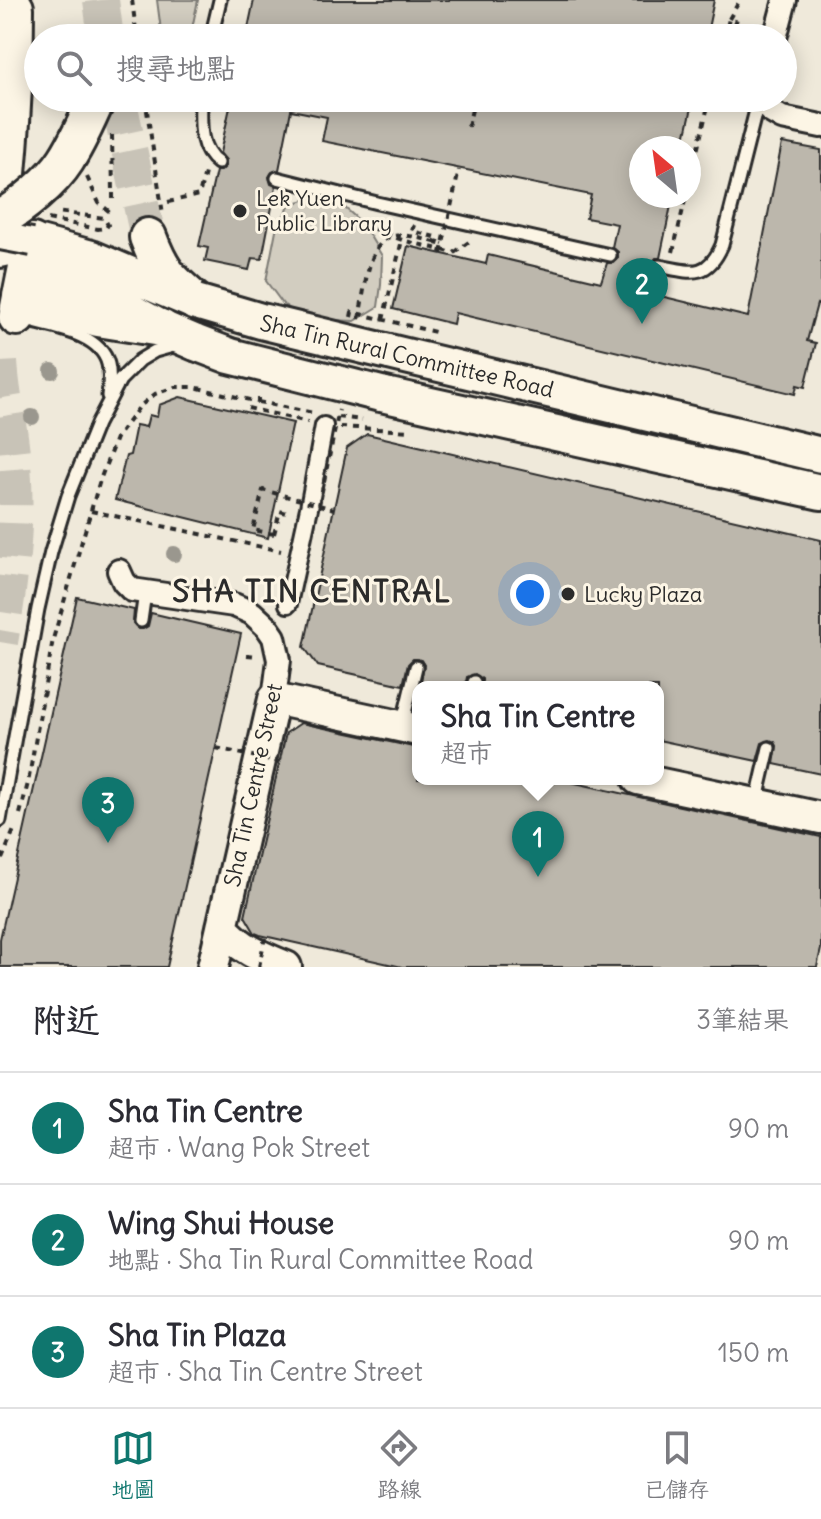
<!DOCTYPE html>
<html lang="zh-TW">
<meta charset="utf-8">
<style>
body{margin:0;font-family:Delius,"LXGW WenKai TC",sans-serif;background:#f7f7f7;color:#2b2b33}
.compass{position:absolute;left:629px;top:136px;width:72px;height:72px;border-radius:50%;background:#fff;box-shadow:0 4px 20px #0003;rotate:331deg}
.you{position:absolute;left:530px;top:594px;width:28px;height:28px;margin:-20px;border:6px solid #fff;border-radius:50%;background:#1a73e8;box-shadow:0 0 0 12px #1a73e833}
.badge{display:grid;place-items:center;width:52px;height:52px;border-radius:50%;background:#0f766e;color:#fff;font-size:26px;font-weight:700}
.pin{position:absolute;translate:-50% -66px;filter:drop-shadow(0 2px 4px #0008)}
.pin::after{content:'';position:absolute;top:42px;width:28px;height:24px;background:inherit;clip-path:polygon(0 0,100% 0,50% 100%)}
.popup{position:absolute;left:412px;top:681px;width:252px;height:104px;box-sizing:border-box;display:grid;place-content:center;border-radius:16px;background:#fff;filter:drop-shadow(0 2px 6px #0005);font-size:26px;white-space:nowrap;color:#7c7c81}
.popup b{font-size:30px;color:#2b2b33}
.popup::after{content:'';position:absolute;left:50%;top:100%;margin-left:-16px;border:16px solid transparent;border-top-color:#fff}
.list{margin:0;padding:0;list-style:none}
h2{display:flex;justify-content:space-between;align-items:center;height:104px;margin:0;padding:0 32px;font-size:34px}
h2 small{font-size:26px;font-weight:400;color:#7c7c81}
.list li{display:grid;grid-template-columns:52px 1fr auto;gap:24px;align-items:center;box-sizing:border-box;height:112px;padding:0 32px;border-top:2px solid #e1e1e2}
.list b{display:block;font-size:30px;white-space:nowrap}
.list p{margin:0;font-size:26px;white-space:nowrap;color:#7c7c81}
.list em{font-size:26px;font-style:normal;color:#7c7c81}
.icon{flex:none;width:44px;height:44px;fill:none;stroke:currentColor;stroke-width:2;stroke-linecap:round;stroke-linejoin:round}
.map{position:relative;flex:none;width:821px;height:967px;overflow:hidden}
.search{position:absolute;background:#fff;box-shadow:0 4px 20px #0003;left:24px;right:24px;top:24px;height:88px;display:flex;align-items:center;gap:20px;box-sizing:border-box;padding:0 28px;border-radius:44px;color:#7c7c81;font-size:30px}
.sheet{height:440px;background:#fff}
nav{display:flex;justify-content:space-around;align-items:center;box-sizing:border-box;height:112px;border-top:2px solid #e1e1e2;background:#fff;font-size:22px;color:#7c7c81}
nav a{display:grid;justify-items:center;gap:4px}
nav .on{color:#0f766e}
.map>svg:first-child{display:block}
</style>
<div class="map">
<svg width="821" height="967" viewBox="0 0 821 967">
<rect width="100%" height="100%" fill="#efe9da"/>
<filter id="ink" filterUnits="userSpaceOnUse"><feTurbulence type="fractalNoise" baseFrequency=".0125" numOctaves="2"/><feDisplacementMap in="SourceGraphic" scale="16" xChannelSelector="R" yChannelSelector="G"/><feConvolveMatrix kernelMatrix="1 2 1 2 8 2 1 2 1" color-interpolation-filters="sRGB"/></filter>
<g filter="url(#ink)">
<path fill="#d2cdc0" stroke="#7e7c76" stroke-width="2" d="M157,0h41l-8,38h-28z
M320,196l16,4 26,23 20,33 -1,29 -3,22 -23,14 -50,-2 -22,-15 -17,-23 10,-51 14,-26z"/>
<path fill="#bcb7ac" stroke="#2b2b2b" stroke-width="2" d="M254,0h460l-8,38h-460z
M232,98h462l-11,50h-42v48h32l-13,62h-4l-5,6v5l6,5 -5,20 96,23 34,-174 39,7v146l-2,9 -2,-1 -10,37 9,2 -11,44 -8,-2 -2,9 -340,-81 -2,11 -60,-15 15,-63 78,18 2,-9 113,27 6,-19h6l5,-5v-6l-6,-5 5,-23 -31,-6 5,-23 -269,-54 5,-24 -36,-7 -12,60 -7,2 -3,5 2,7 5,2 -14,73 -10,-1 -3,12 -44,-9 3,-13 -9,-2 17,-75h5l5,-5v-6l-6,-7z
M180,397l113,26 -25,115 -153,-38 11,-44 4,-1 6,-30 10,2 3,-12 8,2 2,-12z
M367,434l454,106v234l-47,-10 3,-18 -2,-4 -5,-2 -8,3 -5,18 -99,-21v-53h-176v-8l-7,-5 -8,3 -2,10h-45l4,-22 -3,-5 -4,-1h-4l-5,5 -5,21 -85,-19 -14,-19 43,-199z
M77,597l57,13 -1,13 6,6h4l5,-3 3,-13 90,21 -74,333h-167v-28z
M301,723l117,25v31h139l264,58v112l-4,18h-415l-142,-32 -5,-2 -10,-17 41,-183z"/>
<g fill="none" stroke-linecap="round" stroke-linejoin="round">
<path stroke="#c8c3b7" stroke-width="36" stroke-dasharray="36 18" stroke-linecap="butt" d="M101,0l5,38
M118,98l30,139
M0,362c2,35 11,69 13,103 5,59 -3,119 -13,177"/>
<defs>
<path id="service" d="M211,38l9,-38
M201,98c0,22 -4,50 17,65
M277,178l100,25 233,52
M659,266c31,6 48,14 63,-21l37,-147
M22,319c27,8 78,13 86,45 3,11 1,22 0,32
M141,621l4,-28
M473,687l1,-5
M402,726l14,-59
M756,804l13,-56
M0,820l38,-211 13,-57 17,-56 29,-72 23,-44 20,-20 15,-9 22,-6"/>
<path id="pedestrian" d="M288,604l21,-96 15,-82"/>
<path id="minor" d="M775,38l10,-38
M764,98l6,13 12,7 39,8
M119,571l5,11 8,8 102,15 18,8 15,14 7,10 5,23 -5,39"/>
<path id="secondary" d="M638,779l183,39
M222,927c17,21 39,30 64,40
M213,967l61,-268 144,31"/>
<path id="primary" d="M32,242l59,16 102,43
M26,268l60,19 75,41 35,15
M389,352l432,103
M381,394l440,98"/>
<path id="trunk" d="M148,237c13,35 20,41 48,65
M0,242c9,-78 15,-156 15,-234
M0,249l32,-7 -15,75
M21,295l77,23 63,10"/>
</defs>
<use href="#service" stroke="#2b2b2b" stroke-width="17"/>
<use href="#pedestrian" stroke="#2b2b2b" stroke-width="22"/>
<use href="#minor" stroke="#2b2b2b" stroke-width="28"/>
<use href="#secondary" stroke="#2b2b2b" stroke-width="36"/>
<use href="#primary" stroke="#2b2b2b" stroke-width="40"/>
<use href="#trunk" stroke="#2b2b2b" stroke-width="42"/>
<path stroke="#2b2b2b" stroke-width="4" stroke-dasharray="6 6" stroke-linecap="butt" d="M132,0l5,38
M729,19l11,-19
M724,38l5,-19 9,3
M145,98l18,116
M468,127l5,-22
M87,177l12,26 11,9 4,-1
M689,184l21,-86
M113,193v11
M168,202l31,-7 6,-22
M414,225l-2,6 27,7 -3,11
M374,229l28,11 52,13 16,-12
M673,252l13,-56
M351,317l1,-5 87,21
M383,320l19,-80
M258,402l56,11
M248,408l60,14
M338,417l24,3
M340,427l71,4
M91,511l190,40
M274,534l6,-23 7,2v2
M247,655l11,1
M20,814l8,-31 25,-144 47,-159 16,-42 24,-32 15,-12 20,-7h19l64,15v-8
M2,859l12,-29"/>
<use href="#service" stroke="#fcf5e5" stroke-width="11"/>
<use href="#pedestrian" stroke="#fcf5e5" stroke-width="16"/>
<use href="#minor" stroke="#fcf5e5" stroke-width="22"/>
<use href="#secondary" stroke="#fcf5e5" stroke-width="30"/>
<use href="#primary" stroke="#fcf5e5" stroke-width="34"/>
<use href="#trunk" stroke="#fcf5e5" stroke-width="36"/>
<defs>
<path id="tertiary-bridge" d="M0,236l32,6"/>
<path id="primary-bridge" d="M196,302l65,19 128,31
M196,343l34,13 151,38"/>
<path id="trunk-bridge" d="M0,219c22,-13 52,-37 66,-59 12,-19 22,-41 31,-62"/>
</defs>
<use href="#tertiary-bridge" stroke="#2b2b2b" stroke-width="32" stroke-linecap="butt"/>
<use href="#primary-bridge" stroke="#2b2b2b" stroke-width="40" stroke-linecap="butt"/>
<use href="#trunk-bridge" stroke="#2b2b2b" stroke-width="42" stroke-linecap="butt"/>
<path stroke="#2b2b2b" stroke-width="4" stroke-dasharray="6 6" stroke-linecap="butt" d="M112,135l1,58
M48,219l50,10 8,-1 2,-3 -4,-7 -48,-6
M441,253l18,-83
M359,319c5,-23 8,-78 34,-83 16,-3 35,5 50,8
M319,505l20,-95
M274,534l-21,-4 10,-40 71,19
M216,748l63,14
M259,967l6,-30"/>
<use href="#tertiary-bridge" stroke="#fcf5e5" stroke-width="26"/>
<use href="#primary-bridge" stroke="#fcf5e5" stroke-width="34"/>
<use href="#trunk-bridge" stroke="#fcf5e5" stroke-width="36"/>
</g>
<g fill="#9a978e">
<circle cx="52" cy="371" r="8"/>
<circle cx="32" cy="417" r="8"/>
<circle cx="174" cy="554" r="8"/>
</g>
</g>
<g fill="#2b2b2b" stroke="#fcf5e5" stroke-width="3">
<circle cx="240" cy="211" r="8"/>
<circle cx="568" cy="594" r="8"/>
</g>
<g text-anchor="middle" stroke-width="6" stroke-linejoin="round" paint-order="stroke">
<g font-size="22" fill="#2b2b2b" stroke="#fcf5e5" text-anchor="start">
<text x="256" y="206">Lek Yuen<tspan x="256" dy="25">Public Library</tspan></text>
<text x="584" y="602">Lucky Plaza</text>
</g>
<g font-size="22" fill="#2b2b2b" stroke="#fcf5e5">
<text transform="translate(407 356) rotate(13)" y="8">Sha Tin Rural Committee Road</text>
<text transform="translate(253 785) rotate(-78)" y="8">Sha Tin Centre Street</text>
</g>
<g font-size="30" font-weight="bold" letter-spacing="2" fill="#2b2b2b" stroke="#fcf5e5">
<text x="312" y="602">SHA TIN CENTRAL</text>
</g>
</g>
</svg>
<svg class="compass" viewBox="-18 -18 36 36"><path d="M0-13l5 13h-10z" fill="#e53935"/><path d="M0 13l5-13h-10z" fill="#7c7c81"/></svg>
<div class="you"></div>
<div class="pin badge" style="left:538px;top:877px">1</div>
<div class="popup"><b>Sha Tin Centre</b>超市</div>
<div class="pin badge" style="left:642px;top:324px">2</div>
<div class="pin badge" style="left:108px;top:843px">3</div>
<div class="search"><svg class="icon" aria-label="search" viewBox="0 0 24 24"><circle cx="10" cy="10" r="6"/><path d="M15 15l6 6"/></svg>搜尋地點</div>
</div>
<section class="sheet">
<h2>附近<small>3筆結果</small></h2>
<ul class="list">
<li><span class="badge">1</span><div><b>Sha Tin Centre</b><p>超市 · Wang Pok Street</p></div><em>90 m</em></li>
<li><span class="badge">2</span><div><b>Wing Shui House</b><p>地點 · Sha Tin Rural Committee Road</p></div><em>90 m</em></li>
<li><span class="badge">3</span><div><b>Sha Tin Plaza</b><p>超市 · Sha Tin Centre Street</p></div><em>150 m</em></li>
</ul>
</section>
<nav>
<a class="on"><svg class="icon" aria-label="map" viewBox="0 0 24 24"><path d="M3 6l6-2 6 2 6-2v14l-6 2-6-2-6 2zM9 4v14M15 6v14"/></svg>地圖</a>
<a><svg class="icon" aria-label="directions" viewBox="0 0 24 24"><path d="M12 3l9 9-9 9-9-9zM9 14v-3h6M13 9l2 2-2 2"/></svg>路線</a>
<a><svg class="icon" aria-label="saved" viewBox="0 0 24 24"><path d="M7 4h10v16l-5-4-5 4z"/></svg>已儲存</a>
</nav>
